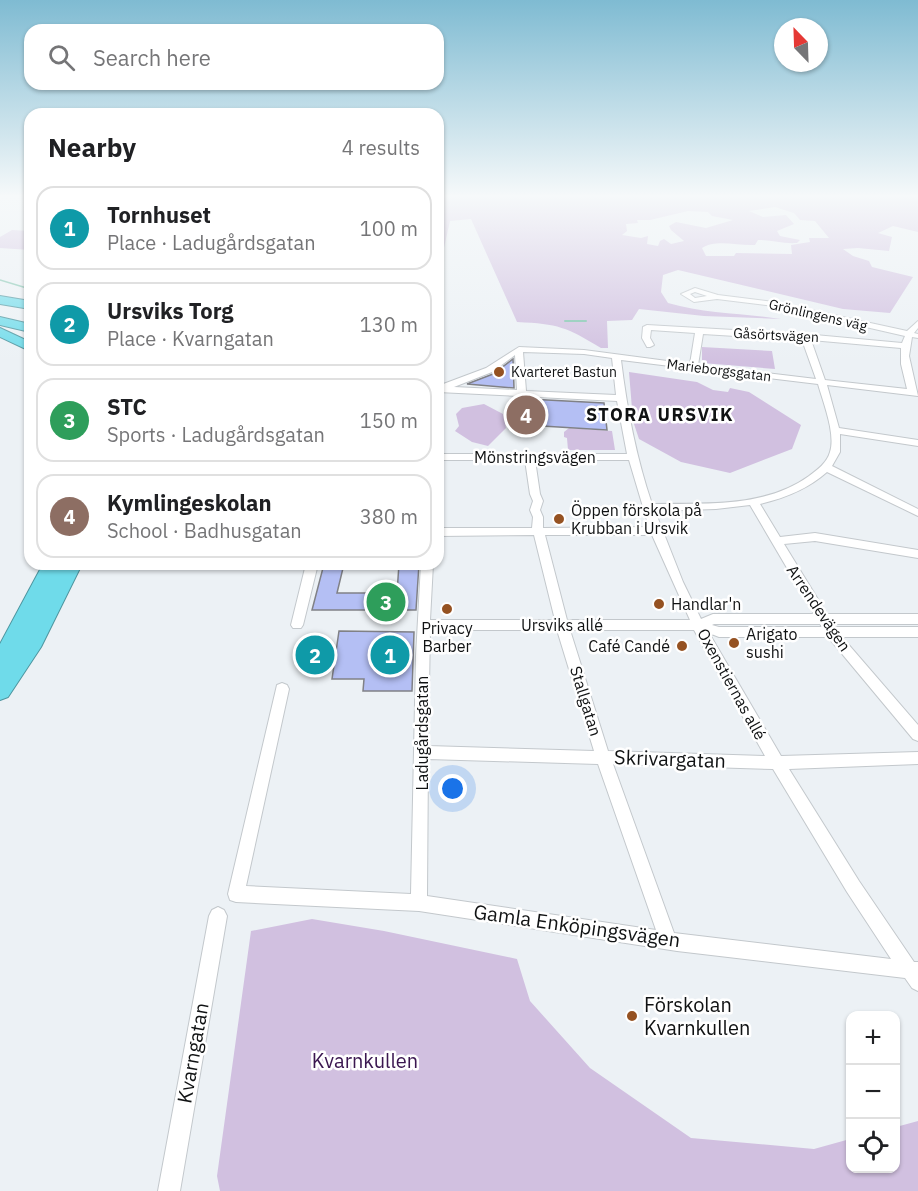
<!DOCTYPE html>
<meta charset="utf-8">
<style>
body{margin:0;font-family:"IBM Plex Sans",sans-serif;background:#f6f6f6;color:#202124}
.controls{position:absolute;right:18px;bottom:18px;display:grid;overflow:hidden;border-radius:12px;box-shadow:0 2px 4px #0004}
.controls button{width:54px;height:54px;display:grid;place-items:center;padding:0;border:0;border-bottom:2px solid #e0e0e0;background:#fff;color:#202124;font:30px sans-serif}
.compass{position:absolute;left:774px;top:18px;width:54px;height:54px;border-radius:50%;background:#fff;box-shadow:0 2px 4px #0004;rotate:337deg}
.you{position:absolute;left:453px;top:789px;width:21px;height:21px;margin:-15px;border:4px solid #fff;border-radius:50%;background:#1a73e8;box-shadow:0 0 0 9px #1a73e833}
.badge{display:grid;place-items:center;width:39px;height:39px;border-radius:50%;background:#0f766e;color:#fff;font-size:20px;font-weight:700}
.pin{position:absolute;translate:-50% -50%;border:3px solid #fff;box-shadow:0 2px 6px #0006}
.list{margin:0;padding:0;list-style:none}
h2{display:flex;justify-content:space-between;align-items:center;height:78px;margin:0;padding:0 24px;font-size:26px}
h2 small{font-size:20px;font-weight:400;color:#757577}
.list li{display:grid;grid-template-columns:39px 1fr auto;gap:18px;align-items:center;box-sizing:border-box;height:84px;margin:0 12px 12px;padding:0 12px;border:2px solid #e0e0e0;border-radius:18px}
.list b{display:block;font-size:22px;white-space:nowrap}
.list p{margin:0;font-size:20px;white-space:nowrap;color:#757577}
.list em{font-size:20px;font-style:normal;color:#757577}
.icon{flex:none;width:33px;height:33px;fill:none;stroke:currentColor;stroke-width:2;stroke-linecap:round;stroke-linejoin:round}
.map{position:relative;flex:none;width:918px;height:1191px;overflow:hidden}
.search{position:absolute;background:#fff;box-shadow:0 2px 4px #0004;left:24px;top:24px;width:420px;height:66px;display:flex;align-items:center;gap:15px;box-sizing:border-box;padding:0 21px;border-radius:18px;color:#757577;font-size:22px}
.panel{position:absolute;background:#fff;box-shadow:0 2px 4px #0004;left:24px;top:108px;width:420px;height:462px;border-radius:18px}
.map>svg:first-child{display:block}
</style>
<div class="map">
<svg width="918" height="1191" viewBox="0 0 918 1191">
<rect width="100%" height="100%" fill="#ecf1f5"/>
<path fill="#d1c0e0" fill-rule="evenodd" d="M438,197h480v35l-25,-6 -15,7 14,4 -3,14 -31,-3 -15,1 10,7 16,5 3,6 41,10 -23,36 -47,-4 -165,-39 -15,5 -2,17 7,11c37,11 75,10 113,16l-77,-3 -65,-7 -7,11 -25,1 1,27h-7c-35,-21 -42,-24 -84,-26l-46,-103 -21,2 -7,31 -5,9zM775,207l19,6 6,7 15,1 14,17h-20l1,4 -19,3 1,9 -56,-1 -2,3h-28l-4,-8c14,-9 36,-2 53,-3l3,-5c14,0 25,4 39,3l3,-3 -20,-4 -3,-5 17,-7 -8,-9 -23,2 -14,-6zM688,211l20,1 4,4 21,4 -27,8 -30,-6 -7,4 2,4 13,11 -13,3 -7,-5 -4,2 -2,5 -11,-2 1,-8 -7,2 -19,-3 5,-4 -1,-7 12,-1 -1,-3h13z
M12,230l18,1v19l-30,-2v-11z
M702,347l70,4 3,18 -73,-6z
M629,372l68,10 16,8 15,2 2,-4 19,4 52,33 -9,24 -62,24 -49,-11 -42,-23 -6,-18z
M484,404l19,10 3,14 -18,18 -16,-4 -17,-11 4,-5 -3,-12 6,-6z
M569,428l43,3 3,19h-47l-1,-12 -3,-1v-5z
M312,919l72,12 133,28 13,42 60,67 101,70 123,11 36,-10v29h46v-41l22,-6v70h-698l-3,-15 34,-245z"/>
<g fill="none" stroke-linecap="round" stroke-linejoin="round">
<path stroke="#82c5b0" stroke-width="1.5" d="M0,280l30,9"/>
<path stroke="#82c5b0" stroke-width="2" d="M565,321h21"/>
</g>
<path fill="#b4bff4" stroke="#808186" stroke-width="1.5" d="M513,359l1,29 -47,-4 26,-10z
M528,399l76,4 3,27 -81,-5z
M324,564h20l-7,29h60l2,-29h20l-3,46h-104z
M339,631l75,1 -2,59h-49l1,-12h-32z"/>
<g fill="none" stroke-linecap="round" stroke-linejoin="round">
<defs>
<path id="minor" d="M695,288l23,7 56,7 133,29 11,-10v7l-4,5 4,1v4l-6,-1 -3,19 9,40 -91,-11 12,43 79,12v6l-78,-12v18l-8,14 86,43v7l-91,-44c-19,17 -42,26 -67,32l20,33 35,-4 103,17v8l-103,-17 -31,3 43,70h91v10h-86l3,3h83v10h-76l76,88v16l-5,-2 -85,-102h-109l-10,-4 72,123 137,-4v12l-129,5 70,112 55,81h4v29l-6,-3 -7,-10 -228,-27 -258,-40 -183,-9 -6,-2 -2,-6 49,-209 5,-2 5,2 2,4 -43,197 165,8 5,-238 5,-92h12l-3,56h125l-21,-85 -96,1v-8h94l1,-11 -3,-7 3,-9 -3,-7 -5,-34h-87v-6h189l-10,-53 -179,-9v-6l48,-18 33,-21 65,3 106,14 5,-31 -44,-3 -1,8 4,7 -4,2h-3l-5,-9 1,-11 4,-2 157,9 98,9 3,-7 -131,-30 -57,-7 -23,3 -13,-8zM695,292l12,4 -12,2 -5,-4zM703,334l99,6 14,39 -118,-14zM811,340l90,8v16l6,25 -82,-9zM523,352l61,2 28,4 4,37 -90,-4zM515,355l2,35 -63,-3 38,-15zM621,360l197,24c5,18 18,50 12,68 -3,11 -13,18 -21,24 -44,32 -104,27 -157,28 -16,-47 -25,-95 -31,-144zM535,460h94l20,67 -106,1v-11l-3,-7 3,-9 -3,-7zM750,505l64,109h-101l-12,5 -18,-37 -28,-71 61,-2zM545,535h107l38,85h-123zM714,624h106l2,3h-103l-7,-2zM430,630h127l37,121 -166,-5zM570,630h124l71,126 -157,-5zM428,759l170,5 58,166 -229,-34zM613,764l160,5 74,123 44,67 -217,-26z
M306,564h12l-15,61 -2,3h-8l-2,-3z
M218,907l6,3 3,6 -47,275h-22l51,-275 3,-6z"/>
<path id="motorway" d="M0,296l30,5v8l-30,-5z
M0,317l30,7v8l-30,-7z
M0,328l30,14v9l-30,-14z
M43,564h39l-41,83 -33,50 -8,3v-56z"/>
</defs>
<use href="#minor" stroke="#c3c8cc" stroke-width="2"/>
<use href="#motorway" stroke="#4e959f" stroke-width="2"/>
<use href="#minor" fill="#fff" fill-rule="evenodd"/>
<use href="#motorway" fill="#6fdbea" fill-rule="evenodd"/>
</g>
<linearGradient id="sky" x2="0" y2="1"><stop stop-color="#7fbbd2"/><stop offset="0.54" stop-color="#f6f9fa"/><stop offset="1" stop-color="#f6f9fa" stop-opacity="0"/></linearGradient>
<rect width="918" height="363" fill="url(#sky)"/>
<g fill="#955222" stroke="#fff" stroke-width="2">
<circle cx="499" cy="372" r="6"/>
<circle cx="559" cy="519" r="6"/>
<circle cx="659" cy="604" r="6"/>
<circle cx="447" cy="609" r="6"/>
<circle cx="734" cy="643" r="6"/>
<circle cx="682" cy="646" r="6"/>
<circle cx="632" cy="1016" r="6"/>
</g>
<g text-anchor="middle" stroke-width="5" stroke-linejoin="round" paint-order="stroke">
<g font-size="14" fill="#101213" stroke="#fff">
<text transform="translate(818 315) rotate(13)" y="5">Grönlingens väg</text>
<text transform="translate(776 335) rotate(3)" y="5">Gåsörtsvägen</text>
<text transform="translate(719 370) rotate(7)" y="5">Marieborgsgatan</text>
</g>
<g font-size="14" fill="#101213" stroke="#fff" text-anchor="start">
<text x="511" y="377">Kvarteret Bastun</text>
</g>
<g font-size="16" fill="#101213" stroke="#fff">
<text x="535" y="463">Mönstringsvägen</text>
<text transform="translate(819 608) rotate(56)" y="6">Arrendevägen</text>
<text x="562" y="631">Ursviks allé</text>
<text transform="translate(732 684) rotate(61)" y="6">Oxenstiernas allé</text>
<text transform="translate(586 701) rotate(73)" y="6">Stallgatan</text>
<text transform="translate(422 733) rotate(-90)" y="6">Ladugårdsgatan</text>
</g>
<g font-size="16" fill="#101213" stroke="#fff" text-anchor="start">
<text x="571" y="516">Öppen förskola på<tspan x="571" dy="18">Krubban i Ursvik</tspan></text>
<text x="671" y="610">Handlar'n</text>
<text x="447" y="634" text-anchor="middle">Privacy<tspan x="447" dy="18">Barber</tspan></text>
<text x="746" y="640">Arigato<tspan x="746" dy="18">sushi</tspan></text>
<text x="670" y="652" text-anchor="end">Café Candé</text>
</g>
<g font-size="18" font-weight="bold" letter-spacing="1.5" fill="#101213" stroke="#fff">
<text x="660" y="421">STORA URSVIK</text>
</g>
<g font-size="20" fill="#101213" stroke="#fff">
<text transform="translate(670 759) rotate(2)" y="7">Skrivargatan</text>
<text transform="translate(577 926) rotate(8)" y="7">Gamla Enköpingsvägen</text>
<text transform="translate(193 1053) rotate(-80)" y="7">Kvarngatan</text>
</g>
<g font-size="20" fill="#101213" stroke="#fff" text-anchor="start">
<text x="644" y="1012">Förskolan<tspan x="644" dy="23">Kvarnkullen</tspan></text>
</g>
<g font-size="20" fill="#3a1650" stroke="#fff">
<text x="365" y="1068">Kvarnkullen</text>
</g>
</g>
</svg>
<div class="controls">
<button>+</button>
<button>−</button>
<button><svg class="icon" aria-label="locate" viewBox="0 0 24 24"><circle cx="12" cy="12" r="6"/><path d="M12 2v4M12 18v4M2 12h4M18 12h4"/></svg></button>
</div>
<svg class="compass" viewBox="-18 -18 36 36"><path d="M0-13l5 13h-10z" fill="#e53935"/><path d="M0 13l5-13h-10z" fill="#757577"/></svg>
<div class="you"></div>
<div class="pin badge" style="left:390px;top:655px;background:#0f9aa8">1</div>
<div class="pin badge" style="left:315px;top:655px;background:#0f9aa8">2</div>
<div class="pin badge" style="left:386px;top:602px;background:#2e9e5b">3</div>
<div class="pin badge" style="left:526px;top:415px;background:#8d6e63">4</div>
<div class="search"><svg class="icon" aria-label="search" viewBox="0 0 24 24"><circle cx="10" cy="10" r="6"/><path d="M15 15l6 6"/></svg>Search here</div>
<section class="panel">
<h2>Nearby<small>4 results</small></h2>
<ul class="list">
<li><span class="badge" style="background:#0f9aa8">1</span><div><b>Tornhuset</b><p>Place · Ladugårdsgatan</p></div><em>100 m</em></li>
<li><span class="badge" style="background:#0f9aa8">2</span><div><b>Ursviks Torg</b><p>Place · Kvarngatan</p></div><em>130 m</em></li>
<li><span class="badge" style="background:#2e9e5b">3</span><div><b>STC</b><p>Sports · Ladugårdsgatan</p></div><em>150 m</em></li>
<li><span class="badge" style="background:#8d6e63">4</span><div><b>Kymlingeskolan</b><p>School · Badhusgatan</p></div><em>380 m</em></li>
</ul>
</section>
</div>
